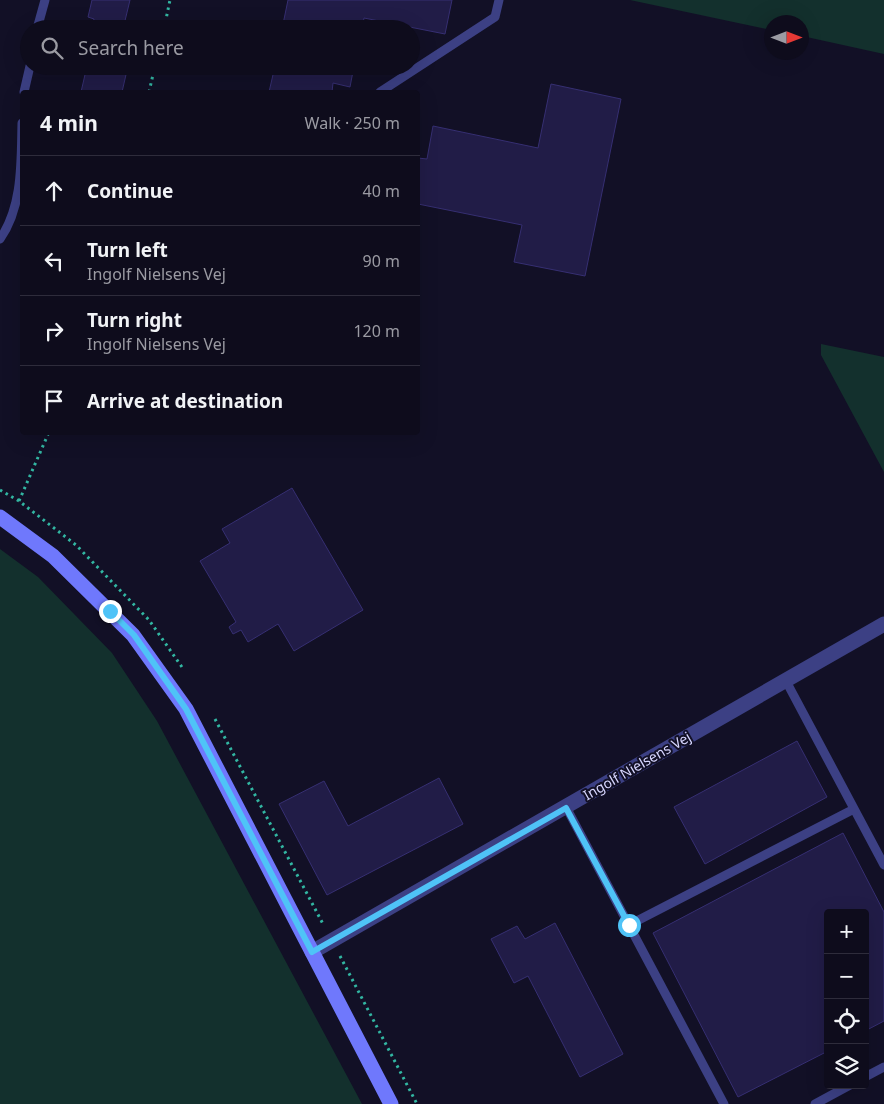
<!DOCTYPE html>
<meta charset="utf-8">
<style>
body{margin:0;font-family:"Noto Sans",sans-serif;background:#1c1a29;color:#f1f3f6}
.controls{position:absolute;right:15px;bottom:15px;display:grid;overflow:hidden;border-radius:5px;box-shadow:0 5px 20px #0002}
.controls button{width:45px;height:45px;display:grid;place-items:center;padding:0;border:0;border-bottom:1px solid #2e2c3b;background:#0e0c1c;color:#f1f3f6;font:25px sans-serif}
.compass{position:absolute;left:764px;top:15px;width:45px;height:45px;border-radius:50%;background:#0e0c1c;box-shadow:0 5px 20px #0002;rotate:90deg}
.stop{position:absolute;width:15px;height:15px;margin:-11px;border:4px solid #4fc3f7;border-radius:50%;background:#fff}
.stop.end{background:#4fc3f7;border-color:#fff;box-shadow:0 1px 5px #0008}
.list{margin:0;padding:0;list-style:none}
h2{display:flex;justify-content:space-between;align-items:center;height:65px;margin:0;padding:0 20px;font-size:21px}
h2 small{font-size:16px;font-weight:400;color:#9b9ba3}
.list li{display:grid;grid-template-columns:32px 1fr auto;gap:15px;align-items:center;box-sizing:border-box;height:70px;padding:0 20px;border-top:1px solid #2e2c3b}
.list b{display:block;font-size:19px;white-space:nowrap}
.list p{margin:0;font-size:16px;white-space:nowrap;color:#9b9ba3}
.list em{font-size:16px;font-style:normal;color:#9b9ba3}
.icon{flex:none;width:28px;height:28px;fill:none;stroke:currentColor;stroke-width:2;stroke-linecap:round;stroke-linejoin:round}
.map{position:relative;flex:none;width:884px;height:1104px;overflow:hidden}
.search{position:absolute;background:#0e0c1c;box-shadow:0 5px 20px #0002;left:20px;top:20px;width:400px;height:55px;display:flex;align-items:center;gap:12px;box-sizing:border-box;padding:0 18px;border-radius:28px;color:#9b9ba3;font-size:19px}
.panel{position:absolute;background:#0e0c1c;box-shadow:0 5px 20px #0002;left:20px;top:90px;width:400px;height:345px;border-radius:5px}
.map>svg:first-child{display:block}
</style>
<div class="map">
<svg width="884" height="1104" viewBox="0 0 884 1104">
<rect width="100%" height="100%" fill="#121026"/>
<path fill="#13302d" d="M630,0h254v54l-82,-18v-14h-30l-1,8z
M821,344l63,13v115l-63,-117z
M0,549l38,28 74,76 45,68 205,383h-362z"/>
<path fill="#211c47" stroke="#362f72" d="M92,0h38l-7,29h-31l2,-10 -6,-2z
M288,0h164l-7,34 -81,-16 -2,11h-80z
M87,66h41l-6,26h-41z
M275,66h79l-4,21 -17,-4 -1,9h-63z
M551,84l70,15 -36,177 -71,-14 8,-37 -104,-21v-46l9,1 6,-33 105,22z
M292,488l71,122 -69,41 -16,-27 -30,18 -7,-12 -8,4 -4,-7 7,-5 -36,-61 30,-18 -8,-14z
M797,741l30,56 -122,67 -31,-57z
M439,778l24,46 -136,71 -48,-91 45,-23 24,45z
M843,833l41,79v109l-19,10v-118h-37v138l-90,46 -85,-164z
M555,923l68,131 -43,23 -52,-101 -14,7 -23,-44 26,-13 8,13z"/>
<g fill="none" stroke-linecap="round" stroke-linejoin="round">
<path stroke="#32b6a2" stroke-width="3" stroke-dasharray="2.5 4" stroke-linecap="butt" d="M164,29l6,-29
M149,92l6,-26
M0,490l19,11 57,44 73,75 35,50
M19,501l30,-69
M215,719l108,205
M340,956l77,148"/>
<path stroke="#3c4084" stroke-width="9" d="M37,29l8,-29
M24,92l6,-26
M380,92l115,-75 4,-17
M0,239c23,-33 21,-77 22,-116
M786,681l98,184
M566,807l158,297
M629,925l225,-116
M865,1077l19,-10
M815,1104l35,-19"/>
<path stroke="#3c4084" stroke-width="15" d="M312,952l572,-328"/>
<path stroke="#6f78fc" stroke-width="15" d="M0,517l53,39 80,79 53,74 205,395"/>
</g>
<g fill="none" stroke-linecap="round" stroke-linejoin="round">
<path stroke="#4fc3f7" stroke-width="6" d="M110,611l24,24 52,74 126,243 254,-144 63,117"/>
</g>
<g text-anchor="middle" stroke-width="4" stroke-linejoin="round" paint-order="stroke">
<g font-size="14" fill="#d7d6fe" stroke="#121026">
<text transform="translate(637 766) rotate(-30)" y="5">Ingolf Nielsens Vej</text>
</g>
</g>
</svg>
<div class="controls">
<button>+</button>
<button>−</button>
<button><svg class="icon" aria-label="locate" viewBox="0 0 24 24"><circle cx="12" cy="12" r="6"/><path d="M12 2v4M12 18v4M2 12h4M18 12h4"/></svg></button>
<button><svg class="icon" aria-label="layers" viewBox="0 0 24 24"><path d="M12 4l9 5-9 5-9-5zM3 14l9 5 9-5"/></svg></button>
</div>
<svg class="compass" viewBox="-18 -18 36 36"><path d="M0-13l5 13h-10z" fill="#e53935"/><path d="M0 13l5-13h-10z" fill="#9b9ba3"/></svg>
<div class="stop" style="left:629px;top:925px"></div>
<div class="stop end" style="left:110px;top:611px"></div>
<div class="search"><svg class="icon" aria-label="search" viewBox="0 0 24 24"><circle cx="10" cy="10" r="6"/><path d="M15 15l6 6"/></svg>Search here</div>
<section class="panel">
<h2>4 min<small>Walk · 250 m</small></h2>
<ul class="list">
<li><svg class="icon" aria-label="ahead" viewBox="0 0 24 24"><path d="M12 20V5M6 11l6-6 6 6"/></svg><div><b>Continue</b></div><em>40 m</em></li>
<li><svg class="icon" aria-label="left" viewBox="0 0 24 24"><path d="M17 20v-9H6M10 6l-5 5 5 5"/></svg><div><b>Turn left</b><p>Ingolf Nielsens Vej</p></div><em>90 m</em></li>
<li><svg class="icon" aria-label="right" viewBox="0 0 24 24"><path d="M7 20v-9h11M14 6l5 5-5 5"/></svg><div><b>Turn right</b><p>Ingolf Nielsens Vej</p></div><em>120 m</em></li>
<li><svg class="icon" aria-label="arrive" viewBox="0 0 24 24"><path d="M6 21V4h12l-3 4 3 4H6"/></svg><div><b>Arrive at destination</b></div></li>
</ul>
</section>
</div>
